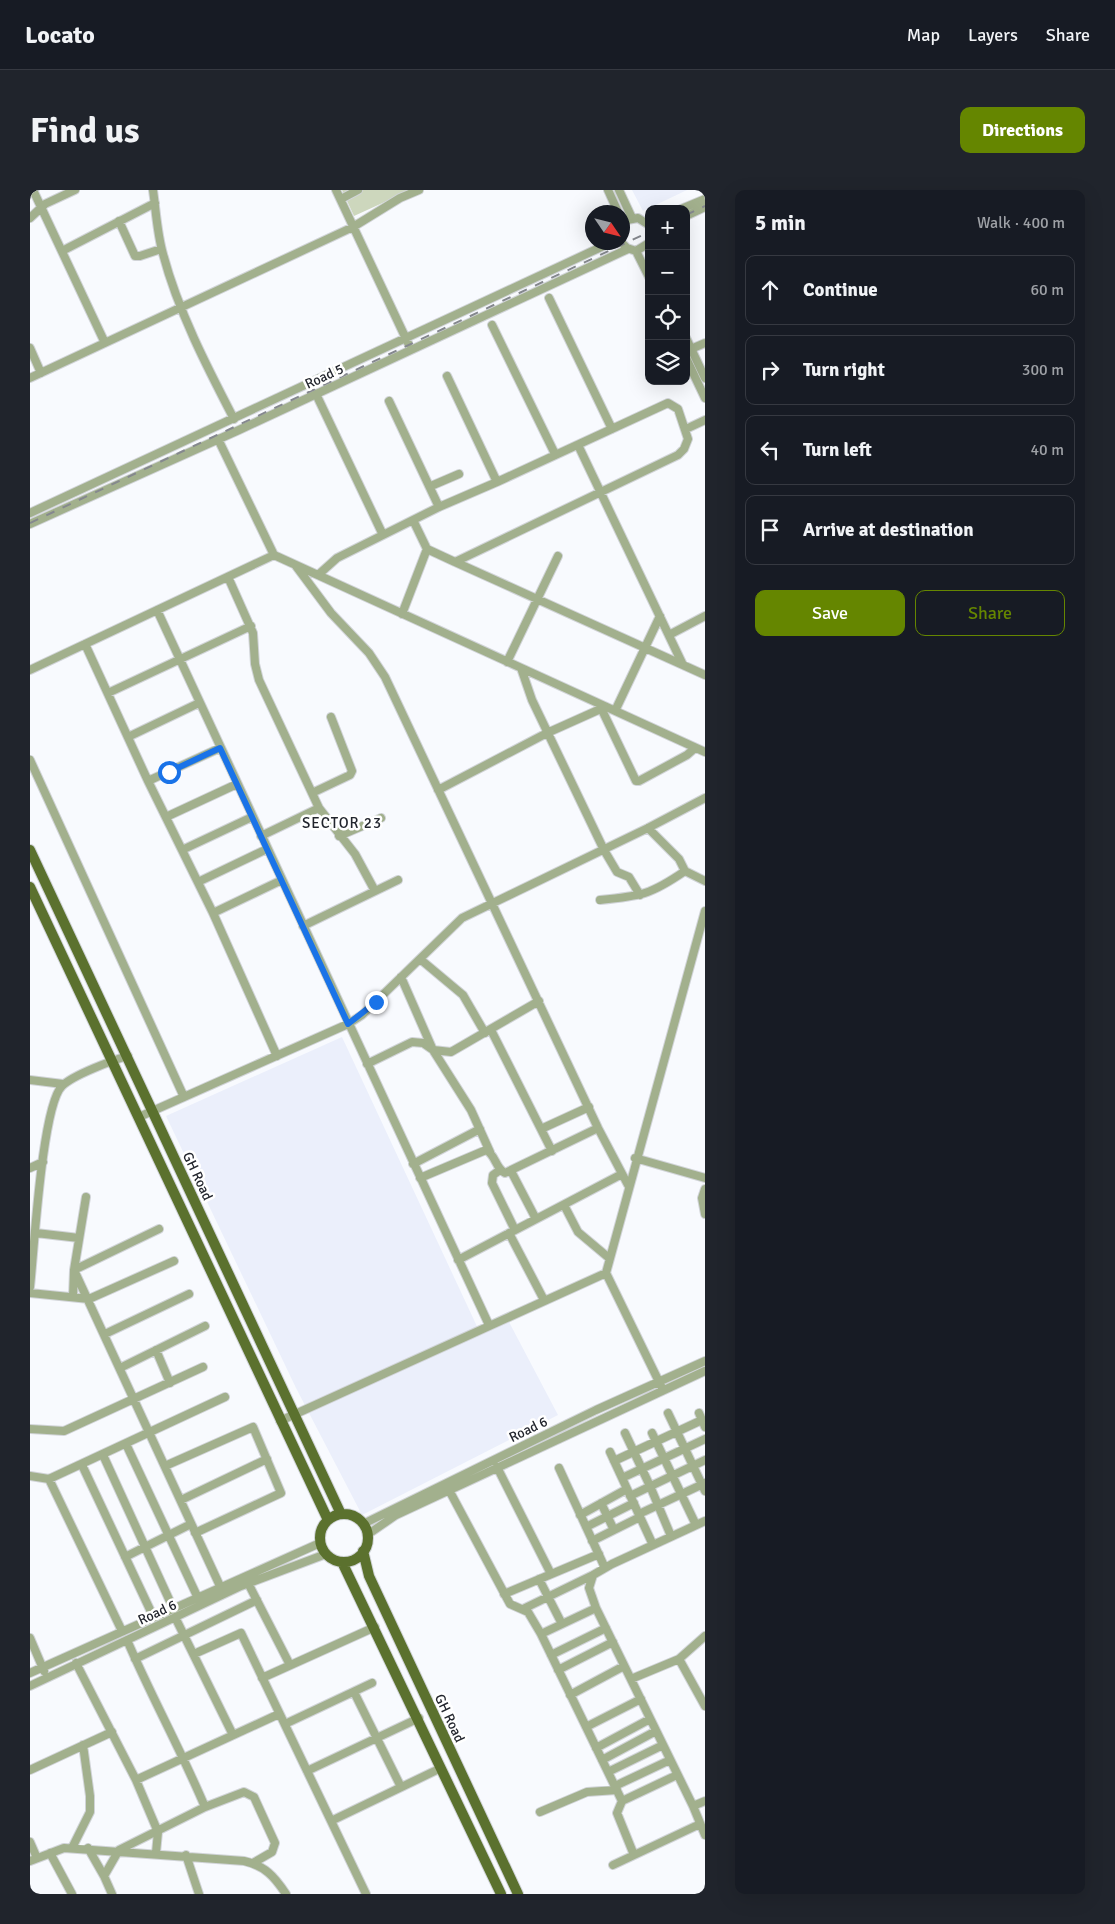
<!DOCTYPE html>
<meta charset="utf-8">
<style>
body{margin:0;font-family:Signika,sans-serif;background:#20242c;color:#f1f3f6}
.controls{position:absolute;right:15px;top:15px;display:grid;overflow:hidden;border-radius:10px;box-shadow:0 5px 20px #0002}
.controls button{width:45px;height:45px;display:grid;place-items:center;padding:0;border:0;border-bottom:1px solid #363941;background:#171b24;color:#f1f3f6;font:25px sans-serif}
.compass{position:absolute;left:555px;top:15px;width:45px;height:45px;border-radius:50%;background:#171b24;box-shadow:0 5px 20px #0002;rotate:125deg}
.stop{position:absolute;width:15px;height:15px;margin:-11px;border:4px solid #1a73e8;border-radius:50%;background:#fff}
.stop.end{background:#1a73e8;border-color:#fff;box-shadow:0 1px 5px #0008}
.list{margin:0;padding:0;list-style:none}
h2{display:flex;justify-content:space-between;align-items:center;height:65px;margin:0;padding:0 20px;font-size:21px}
h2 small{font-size:16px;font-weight:400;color:#9ea1a6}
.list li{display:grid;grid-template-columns:32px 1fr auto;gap:15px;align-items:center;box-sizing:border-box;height:70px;margin:0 10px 10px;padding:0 10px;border:1px solid #363941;border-radius:10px}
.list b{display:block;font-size:19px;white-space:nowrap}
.list em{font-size:16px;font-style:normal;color:#9ea1a6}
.actions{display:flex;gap:10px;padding:15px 20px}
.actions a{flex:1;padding:11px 0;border:1px solid #658600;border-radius:10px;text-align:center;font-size:18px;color:#658600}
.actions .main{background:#658600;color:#fff}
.icon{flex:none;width:28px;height:28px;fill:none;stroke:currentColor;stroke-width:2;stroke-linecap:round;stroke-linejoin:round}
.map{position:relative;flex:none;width:675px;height:1704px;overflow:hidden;border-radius:10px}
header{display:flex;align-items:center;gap:30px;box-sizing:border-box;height:70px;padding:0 25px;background:#171b24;border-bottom:1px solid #363941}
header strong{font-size:24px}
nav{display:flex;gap:28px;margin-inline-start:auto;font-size:18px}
.intro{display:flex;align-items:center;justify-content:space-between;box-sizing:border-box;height:120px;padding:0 30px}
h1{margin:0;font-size:35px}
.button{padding:12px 22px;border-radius:10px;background:#658600;color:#fff;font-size:18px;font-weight:700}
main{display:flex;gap:30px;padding:0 30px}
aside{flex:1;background:#171b24;border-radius:10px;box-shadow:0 5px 20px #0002}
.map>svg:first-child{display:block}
</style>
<header>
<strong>Locato</strong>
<nav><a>Map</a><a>Layers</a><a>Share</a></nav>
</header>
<div class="intro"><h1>Find us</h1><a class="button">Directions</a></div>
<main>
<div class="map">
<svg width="675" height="1704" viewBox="0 0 675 1704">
<rect width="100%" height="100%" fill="#f8fafe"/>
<path fill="#ebeffb" d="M602,0h55l-44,21z
M312,847l139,298 28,-13 49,93 -196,100 -66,-127 -130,-272z"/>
<path fill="#cdd7bd" d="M312,0h69l-57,26z"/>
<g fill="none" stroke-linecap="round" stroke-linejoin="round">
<defs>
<path id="minor" d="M3,0l72,153
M123,0c3,21 4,43 10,64 15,57 44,113 71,165
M306,0l72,153
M578,0l10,22
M589,0l13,28
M311,9l17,-9
M651,19l24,-10
M656,26l19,-9
M0,28l15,-14 30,-14
M89,31l16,35h5l21,-7
M592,34l5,-4 11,-2 11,7
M591,52l6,6 9,3 13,-8
M32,61l93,-48
M606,61l13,26
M519,108l63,131
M462,135l63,129
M656,148l19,40
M0,158l11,25
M661,159l14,-6
M656,168l19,40
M0,188l323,-151 47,-29 19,-8
M286,204l67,141
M359,211l50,106 58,-25
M656,239l19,-9
M188,249l56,116 431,197
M548,255l105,220
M401,296l28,-12
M0,323l582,-271
M383,330l14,29 28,13 223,-107 6,-6 4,-10 -10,-30 -10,-6 -171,79 -50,-106
M0,334l209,-94 389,-181
M425,372l250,113
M266,376l35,47 38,40 16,24 213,451 30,57
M288,385l19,-17 102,-51
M198,387l25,56 2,31 4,16 60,128 36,46 20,37
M127,420l332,715
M372,424l25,-65
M639,445l36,-19
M55,454l63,137 65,132 69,-33
M477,472l51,-106
M491,478l11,32 72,150 13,22 12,5 11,18
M0,480l244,-115
M78,503l143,-67
M572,520l34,71h3l48,-26 8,-7
M585,521l45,-95
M98,547l71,-34
M0,570l154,337
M118,591l72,-33
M408,600l109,-57 58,-26
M282,603l38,-18 2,-4 -21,-54
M136,627l71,-33
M618,638l31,31 6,12 20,10
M231,646l58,-28
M309,646l42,-18
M152,660l70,-33
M168,692l69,-33
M570,710c41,-4 50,-5 85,-29
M183,723l64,143
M273,736l95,-46
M390,769l43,36 22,38
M371,787l32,73 38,60 19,42
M461,840l61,121
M337,874l45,-22 11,1 10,7 18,2 88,-51
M0,890l33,4
M109,927l209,-93 14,-9 100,-97 186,-90 57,-30
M511,939l48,-22
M605,968l70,20
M383,974l67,-35
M0,978l13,-6
M470,980l-7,5 -1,8 23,47
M481,981l25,48
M390,988l66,-28c10,5 9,18 19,23l93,-45
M675,999l-3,9 3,16
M56,1007l-12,73 146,316
M534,1015l14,27 31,26
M6,1043l43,5
M479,1043l35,67
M428,1070l164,-86
M576,1083l99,-362
M0,1097c4,-36 12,-181 32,-201 11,-11 51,-26 66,-30
M0,1103l59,6 85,-38
M43,1107l1,-27 85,-41
M75,1144l84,-40
M126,1160l14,33
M90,1178l85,-42
M638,1223l37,78
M669,1223l6,14
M250,1231l326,-148 57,117
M0,1239l34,2 139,-64
M595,1243l25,53 21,50
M622,1243l44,92
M96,1254l71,152
M580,1262l43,93
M73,1265l70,153
M584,1271l88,-41
M52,1275l71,151
M135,1276l88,-39 28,66 -86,40
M467,1277l54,107
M529,1278l46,100
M0,1286l19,3 176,-82
M592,1288l83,-39
M19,1289l73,152
M419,1300l61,114 18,8 13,22 81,167 55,-26
M600,1306l75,-36
M151,1310l86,-41
M571,1313l13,27
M609,1324l66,-31
M550,1325l47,-26
M675,1331l-93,43 -19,11 -4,13 7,20 97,198 12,29
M333,1334l233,-114 109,-49
M556,1337l48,-24
M337,1345l29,-20 309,-144
M562,1351l48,-24
M95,1367l66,-33
M509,1389l23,45
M218,1393l42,82
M474,1404l95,-40
M493,1419l70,-34
M145,1427l58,118
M511,1444l55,-26
M0,1448l14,33
M97,1450c24,56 54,110 78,167
M164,1464l47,-21 125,261
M521,1465l55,-27
M105,1469l122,-59
M649,1469l26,47
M46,1473l60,117 22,52 -2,21
M528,1480l55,-28
M0,1483l290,-130
M232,1488l113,-51
M601,1489l48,-20 26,-23
M0,1496l211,-100 85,-32
M324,1502l47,95
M540,1505l54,-29
M255,1534l87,-41
M556,1537l55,-28
M566,1558l54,-29
M572,1570l54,-29
M0,1580l82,-38
M277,1581l112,-53
M578,1582l55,-27
M106,1590l143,-66
M585,1596l55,-26
M592,1611l-5,12 17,42
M663,1616l12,-5
M510,1622l47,-20 30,-2
M301,1631l110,-53
M0,1652l7,16
M42,1658l18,-36v-16l-7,-51
M58,1658l16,28
M20,1663l22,41
M156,1665l13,39
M0,1671l34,-13 180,13c21,5 30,15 42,33
M583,1675l87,-41
M82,1704l-8,-18 15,-26 86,-43 39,-15 10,5 21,46 -3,9 -19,11"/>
<path id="major" d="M0,660l311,664
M0,697l298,633
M290 1348a24 24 0 1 1 48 0a24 24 0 1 1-48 0Z
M333,1361l6,25 149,318
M312,1372l159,332"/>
</defs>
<use href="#minor" stroke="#d1d4d8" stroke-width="10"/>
<use href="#major" stroke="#d1d4d8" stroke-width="12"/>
<use href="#minor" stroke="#a2b08d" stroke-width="8"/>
<use href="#major" stroke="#5b712e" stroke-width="10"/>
<path stroke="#85888e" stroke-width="2" stroke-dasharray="9 9" stroke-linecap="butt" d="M656,25l19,-9
M0,333l619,-291"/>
</g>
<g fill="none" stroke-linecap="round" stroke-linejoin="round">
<path stroke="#1a73e8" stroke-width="6" d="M139,582l51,-24 128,276 28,-22"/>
</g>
<g text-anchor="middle" stroke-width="5" stroke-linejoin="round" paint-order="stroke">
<g font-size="14" fill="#22252d" stroke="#fff">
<text transform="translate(294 186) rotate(-25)" y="5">Road 5</text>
<text transform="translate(168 986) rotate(65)" y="5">GH Road</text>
<text transform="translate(498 1239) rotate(-26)" y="5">Road 6</text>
<text transform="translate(127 1422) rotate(-25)" y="5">Road 6</text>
<text transform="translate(420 1528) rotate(65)" y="5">GH Road</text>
</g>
<g font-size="15" letter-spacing="1" fill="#22252d" stroke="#fff">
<text x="312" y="638">SECTOR 23</text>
</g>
</g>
</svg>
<div class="controls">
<button>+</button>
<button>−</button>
<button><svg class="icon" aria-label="locate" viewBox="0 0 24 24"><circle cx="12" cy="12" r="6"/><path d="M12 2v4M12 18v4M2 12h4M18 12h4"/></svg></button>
<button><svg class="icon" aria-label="layers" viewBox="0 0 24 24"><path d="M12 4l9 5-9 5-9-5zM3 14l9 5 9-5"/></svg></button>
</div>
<svg class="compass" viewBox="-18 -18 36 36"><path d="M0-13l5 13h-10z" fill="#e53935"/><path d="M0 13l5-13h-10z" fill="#9ea1a6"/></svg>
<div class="stop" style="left:139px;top:582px"></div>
<div class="stop end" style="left:346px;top:812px"></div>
</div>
<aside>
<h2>5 min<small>Walk · 400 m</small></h2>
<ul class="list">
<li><svg class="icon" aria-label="ahead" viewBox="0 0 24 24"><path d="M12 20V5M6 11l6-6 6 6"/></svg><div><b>Continue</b></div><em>60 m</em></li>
<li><svg class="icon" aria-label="right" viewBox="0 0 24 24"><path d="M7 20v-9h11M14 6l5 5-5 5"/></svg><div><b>Turn right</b></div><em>300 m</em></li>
<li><svg class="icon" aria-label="left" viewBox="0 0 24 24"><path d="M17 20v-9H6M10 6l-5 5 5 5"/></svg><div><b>Turn left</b></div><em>40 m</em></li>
<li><svg class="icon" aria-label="arrive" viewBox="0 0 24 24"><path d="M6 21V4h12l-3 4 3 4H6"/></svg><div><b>Arrive at destination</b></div></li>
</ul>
<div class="actions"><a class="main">Save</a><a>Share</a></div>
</aside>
</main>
